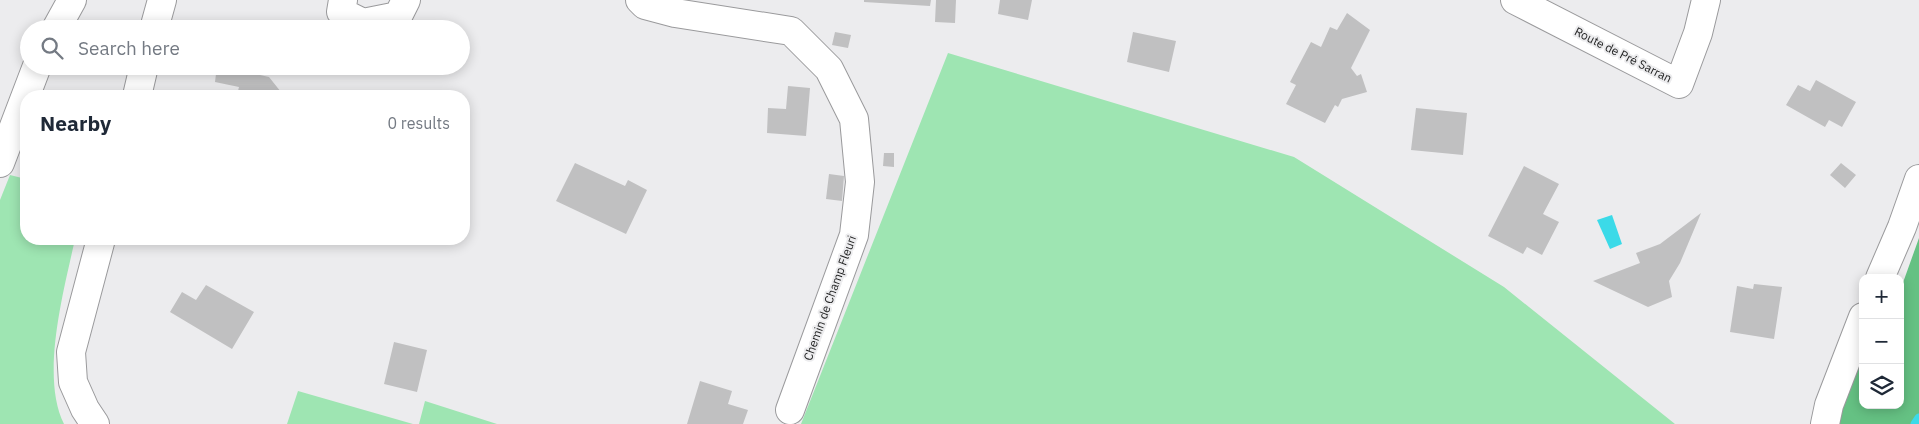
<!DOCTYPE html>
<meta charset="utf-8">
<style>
body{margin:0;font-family:"IBM Plex Sans",sans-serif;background:#f2f2f3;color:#1f2937}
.controls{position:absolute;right:15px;bottom:15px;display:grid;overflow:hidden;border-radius:10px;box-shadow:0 2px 12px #0003}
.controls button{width:45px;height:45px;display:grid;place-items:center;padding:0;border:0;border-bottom:1px solid #e0e1e3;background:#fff;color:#1f2937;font:25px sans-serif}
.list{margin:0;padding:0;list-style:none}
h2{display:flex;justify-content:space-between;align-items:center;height:65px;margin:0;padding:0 20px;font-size:21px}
h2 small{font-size:16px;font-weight:400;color:#747a83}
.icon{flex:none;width:28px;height:28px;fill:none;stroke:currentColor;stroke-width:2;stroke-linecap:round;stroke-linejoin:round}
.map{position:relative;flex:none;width:1919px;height:424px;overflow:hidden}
.search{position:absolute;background:#fff;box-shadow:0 2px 12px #0003;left:20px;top:20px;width:450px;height:55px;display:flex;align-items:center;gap:12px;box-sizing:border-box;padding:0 18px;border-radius:28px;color:#747a83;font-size:19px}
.panel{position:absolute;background:#fff;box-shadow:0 2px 12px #0003;left:20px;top:90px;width:450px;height:155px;border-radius:20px}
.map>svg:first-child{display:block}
</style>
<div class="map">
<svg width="1919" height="424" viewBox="0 0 1919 424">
<rect width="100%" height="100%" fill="#ececee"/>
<path fill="#9ee5b2" d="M948,53l346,104 210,130 171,137h-874z
M10,175l16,4v60h49c-11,51 -35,137 -11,185h-64v-224z
M298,391l115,33h-126z
M425,401l72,23h-78z"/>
<path fill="#65c183" d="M1919,238v186h-94l38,-64v45h37v-114z"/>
<path fill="#3bdae8" d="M1612,215l10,29 -12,5 -13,-29z"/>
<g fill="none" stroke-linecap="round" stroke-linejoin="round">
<path stroke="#3bdae8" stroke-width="9" d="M1915,424l4,-6"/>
</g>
<path fill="#c0c0c1" d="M864,0h67l-1,6 -66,-4z
M936,0h20l-1,23 -20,-1z
M1000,0h32l-4,20 -30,-6z
M1347,13l23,17 -19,38 6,8 4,-2 6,18 -25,7 -4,8 -3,-2 -10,18 -39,-19 10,-19 -6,-3 21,-40 10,5 9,-20 7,3z
M835,32l16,3 -3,13 -16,-3z
M1133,32l43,9 -7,31 -42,-10z
M217,66h44l-1,9 9,2 12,15 -5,4h-34l-4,-5 1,-4 -24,-5z
M1816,80l40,22 -14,25 -13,-7 -4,7 -39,-22 12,-20 12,6z
M788,86l22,2 -4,48 -39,-3 1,-25 18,1z
M1416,108l51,5 -4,42 -52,-5z
M884,153h10v14l-11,-1z
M575,163l50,23 3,-6 19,10 -21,44 -70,-33z
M1841,163l15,12 -11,13 -15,-13z
M1524,166l35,18 -16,30 16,8 -17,33 -15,-8 -4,7 -35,-18z
M829,174l15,2 -2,25 -16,-2z
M1701,213l-21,50 -11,18 3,16 -24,10 -55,-26 47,-18 -4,-10 24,-9z
M1754,284l28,3 -8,52 -44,-7 7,-46 16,3z
M206,285l48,27 -22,37 -62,-37 12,-20 14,8z
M394,342l33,8 -10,42 -33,-8z
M700,381l32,10 -4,13 20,6 -5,14h-56z"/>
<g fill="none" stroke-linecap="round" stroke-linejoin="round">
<defs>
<path id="street" d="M343,0l-2,12 22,11 35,-7 8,-16
M640,0l5,5 30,8 116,18 38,38 25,50 6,63 -6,53 -64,175
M1515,0l164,84 19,-51 8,-33
M56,29l16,-29
M0,163l37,-97"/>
<path id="secondary" d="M154,29l8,-29
M137,96l7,-30
M1880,278l22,-51 17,-48
M95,424l-10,-15 -12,-27 -2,-30 30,-113
M1825,424l4,-19 34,-88"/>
</defs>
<use href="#street" stroke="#9a9a9c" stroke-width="30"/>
<use href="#secondary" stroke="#9a9a9c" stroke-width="30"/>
<use href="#street" stroke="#fff" stroke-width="28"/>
<use href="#secondary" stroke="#fff" stroke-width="28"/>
</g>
<g text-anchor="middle" stroke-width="4" stroke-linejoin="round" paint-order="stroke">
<g font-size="12" fill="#1d1e1e" stroke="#ececee">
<text transform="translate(1623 55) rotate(27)" y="4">Route de Pré Sarran</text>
<text transform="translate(830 298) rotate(-70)" y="4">Chemin de Champ Fleuri</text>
</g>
</g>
</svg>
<div class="controls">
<button>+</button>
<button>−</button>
<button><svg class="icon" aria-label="layers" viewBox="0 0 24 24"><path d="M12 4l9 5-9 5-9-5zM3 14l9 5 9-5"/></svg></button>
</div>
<div class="search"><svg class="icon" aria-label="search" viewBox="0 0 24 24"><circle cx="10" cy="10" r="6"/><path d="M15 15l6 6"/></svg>Search here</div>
<section class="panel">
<h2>Nearby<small>0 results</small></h2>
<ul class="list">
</ul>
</section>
</div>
